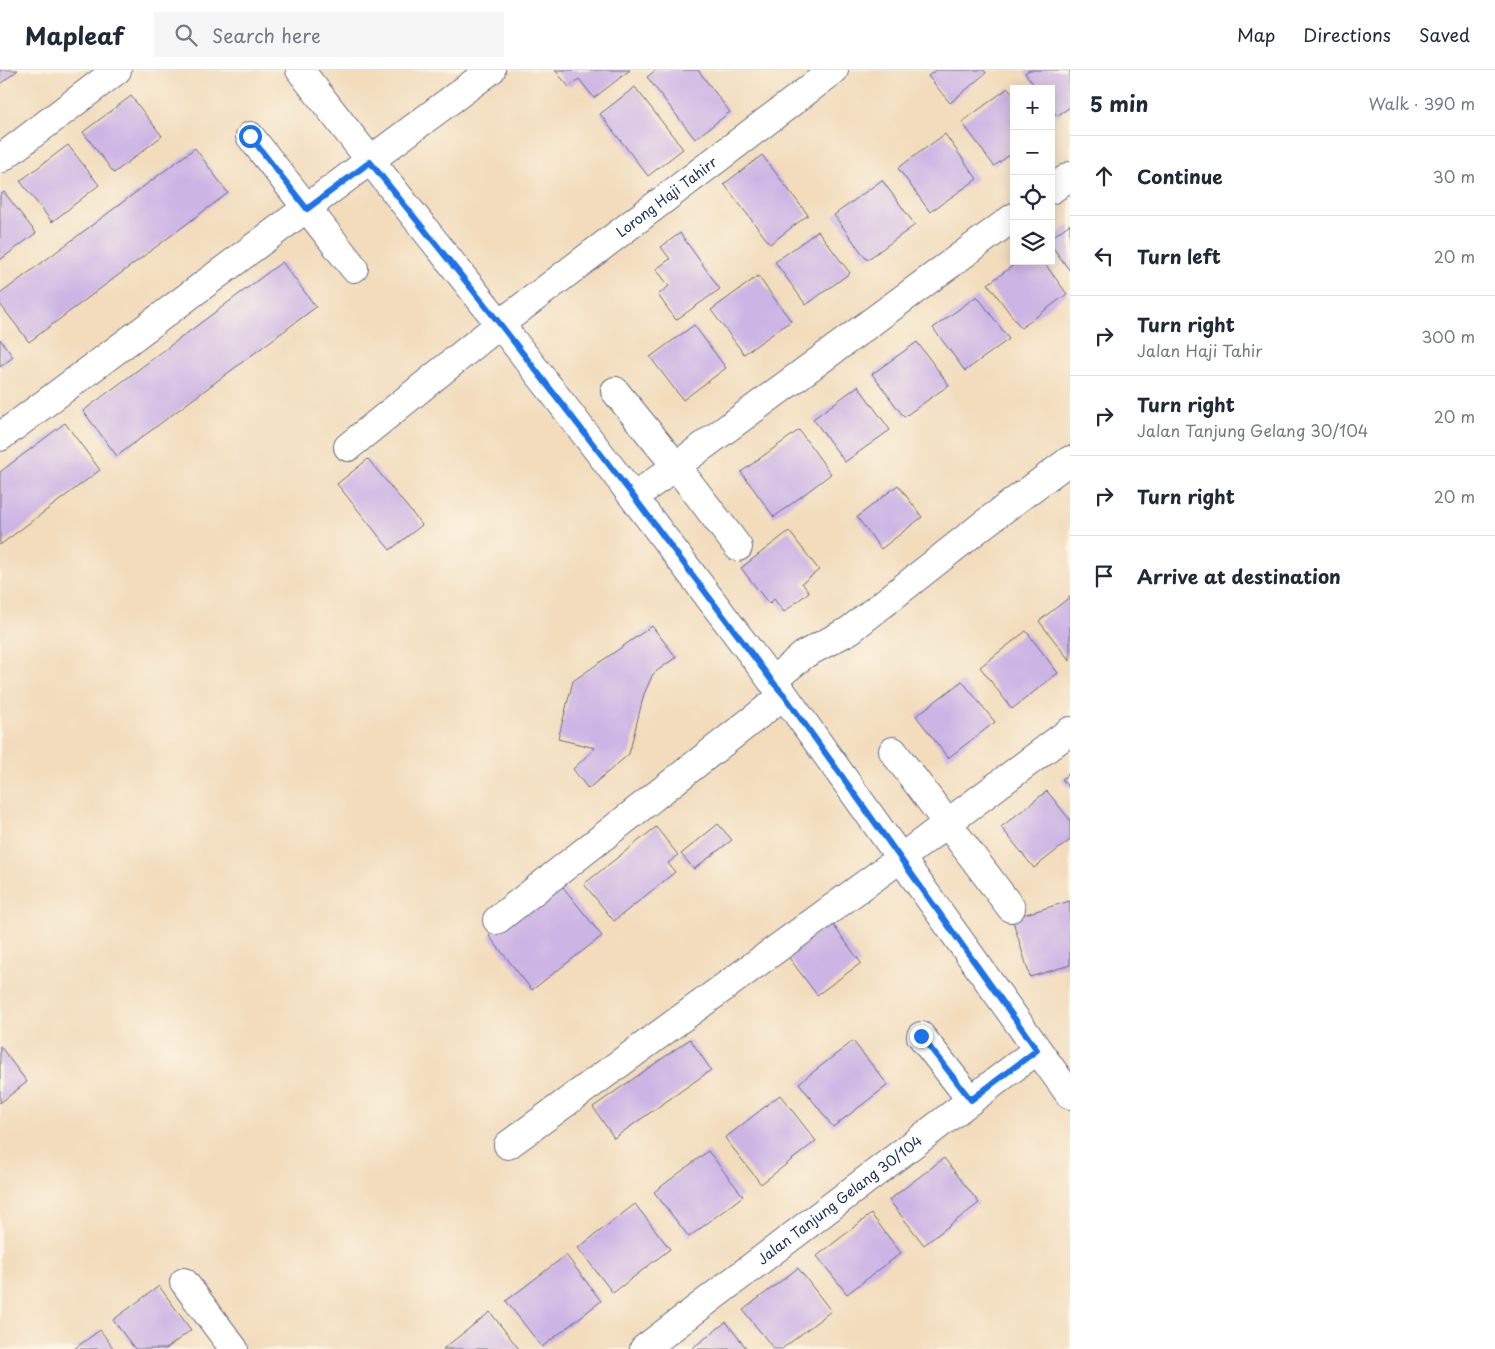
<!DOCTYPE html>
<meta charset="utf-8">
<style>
body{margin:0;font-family:"Playpen Sans",sans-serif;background:#f6f6f7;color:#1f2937}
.controls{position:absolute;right:15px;top:15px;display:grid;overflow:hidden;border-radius:0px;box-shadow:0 2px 12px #0003}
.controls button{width:45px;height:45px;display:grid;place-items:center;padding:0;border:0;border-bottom:1px solid #e0e1e3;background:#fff;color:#1f2937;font:25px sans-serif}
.stop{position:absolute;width:15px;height:15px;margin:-11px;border:4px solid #1a73e8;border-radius:50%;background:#fff}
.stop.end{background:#1a73e8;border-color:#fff;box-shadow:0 1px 5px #0008}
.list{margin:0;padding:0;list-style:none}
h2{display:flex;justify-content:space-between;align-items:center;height:65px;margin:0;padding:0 20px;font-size:21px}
h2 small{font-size:16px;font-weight:400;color:#747a83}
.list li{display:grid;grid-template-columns:32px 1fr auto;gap:15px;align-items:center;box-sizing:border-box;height:80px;padding:0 20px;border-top:1px solid #e0e1e3}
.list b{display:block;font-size:19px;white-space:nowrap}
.list p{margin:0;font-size:16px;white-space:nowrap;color:#747a83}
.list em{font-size:16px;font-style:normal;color:#747a83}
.icon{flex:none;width:28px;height:28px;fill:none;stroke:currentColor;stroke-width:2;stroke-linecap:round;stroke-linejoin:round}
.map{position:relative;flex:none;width:1070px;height:1279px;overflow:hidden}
header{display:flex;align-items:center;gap:30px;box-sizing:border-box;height:70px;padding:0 25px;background:#fff;border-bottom:1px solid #e0e1e3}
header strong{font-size:24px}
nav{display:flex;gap:28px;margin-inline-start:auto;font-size:18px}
.search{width:350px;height:45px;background:#f6f6f7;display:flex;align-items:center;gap:12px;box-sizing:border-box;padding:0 18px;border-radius:0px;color:#747a83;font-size:19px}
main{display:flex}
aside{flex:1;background:#fff}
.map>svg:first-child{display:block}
</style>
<header>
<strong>Mapleaf</strong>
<div class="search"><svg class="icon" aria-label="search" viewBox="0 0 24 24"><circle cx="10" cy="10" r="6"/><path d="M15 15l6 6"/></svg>Search here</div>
<nav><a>Map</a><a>Directions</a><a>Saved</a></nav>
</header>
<main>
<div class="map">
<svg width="1070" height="1279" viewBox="0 0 1070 1279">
<rect width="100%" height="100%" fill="#fcf5e5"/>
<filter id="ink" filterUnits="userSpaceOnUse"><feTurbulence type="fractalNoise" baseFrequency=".02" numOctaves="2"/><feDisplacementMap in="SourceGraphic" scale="10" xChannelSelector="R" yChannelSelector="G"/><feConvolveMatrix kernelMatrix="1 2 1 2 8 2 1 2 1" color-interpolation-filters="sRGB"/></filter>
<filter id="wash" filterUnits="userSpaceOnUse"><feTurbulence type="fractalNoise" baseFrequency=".0096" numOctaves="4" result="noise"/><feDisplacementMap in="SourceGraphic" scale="20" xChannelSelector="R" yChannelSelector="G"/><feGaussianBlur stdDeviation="1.12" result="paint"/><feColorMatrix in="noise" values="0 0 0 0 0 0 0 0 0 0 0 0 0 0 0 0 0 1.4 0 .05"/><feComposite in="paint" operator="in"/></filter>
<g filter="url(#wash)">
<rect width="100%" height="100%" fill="#f2dcbc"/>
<g id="blocks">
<path fill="#ccb4e5" d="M0,0h18l-18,14z
M555,0h75l-36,28 -15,-19 -10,8z
M656,0h42l32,42 -35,27 -48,-62z
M936,0h48l2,3 -36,30 -22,-27z
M1029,0h41v37l-13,9 -6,-8v-19h-14l-12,-16z
M635,17l48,62 -35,27 -48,-62z
M1008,18l6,7v57l-20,14 -32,-44z
M131,26l31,40 -48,37 -31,-41z
M945,64l32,45 -47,33 -32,-44z
M68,75l31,40 -47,37 -32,-41z
M195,78l33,45 -199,149 -29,-38v-10z
M762,85l46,60 -38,29 -46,-60z
M882,110l33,45 -48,35 -33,-45z
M4,122l32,41 -36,27v-65z
M1070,154v47l-19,-26v-7z
M818,161l32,42 -44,32 -31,-43z
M680,163l40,56 -44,31 -18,-25 11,-9 -13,-17 14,-10 -9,-12z
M1019,191h24l24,33 -46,34 -33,-44z
M282,192l34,45 -199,149 -34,-45z
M758,206l33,45 -47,33 -33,-44z
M977,226l32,43 -44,32 -32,-43z
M694,255l32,43 -43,32 -33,-43z
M0,269l13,18 -13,10z
M917,272l32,43 -45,32 -32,-43z
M858,316l32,44 -45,32 -32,-43z
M65,353l35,47 -100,75v-73z
M799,360l32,44 -57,43 -33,-45z
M368,389l54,66 -32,25 -53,-66z
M898,415l24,32 -41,32 -24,-32z
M789,461l30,39 -17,13 7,9 -25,20 -10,-13 -5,5 -28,-36z
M1070,527v64l-31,-40z
M652,556l24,31 -23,17 -9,20 -15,60 -41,35 -15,-20 22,-21 -37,-9 15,-58z
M1026,561l32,42 -46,36 -32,-42z
M962,611l33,41 -47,36 -32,-42z
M1070,703v16l-8,-10z
M1047,721l23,29v20l-36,28 -33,-41z
M718,754l14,16 -38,29 -13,-15z
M656,757l22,28 -10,8 7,9 -61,49 -30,-37z
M559,812l43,54 -70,54 -43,-54z
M1070,831v64l-40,12 -18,-59z
M831,852l30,41 -44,32 -30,-40z
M690,969l21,31 -97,68 -21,-31z
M853,971l35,44 -55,42 -34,-44z
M0,976l27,36 -27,21z
M780,1025l36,46 -55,43 -36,-46z
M708,1081l35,45 -54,41 -35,-45z
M944,1088l35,45 -55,42 -35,-45z
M635,1134l35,45 -57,44 -35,-45z
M871,1144l30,39 -54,41 -30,-38z
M566,1185l35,46 -59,46 -36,-46z
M798,1198l33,43 -49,38h-8l-31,-39z
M159,1216l32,44 -25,19h-31l-22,-29z
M490,1242l29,37h-76l19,-15z
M726,1252l21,27h-56l8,-6z
M100,1260l14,19h-40z"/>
</g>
</g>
<g filter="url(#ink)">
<use href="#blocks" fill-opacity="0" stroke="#666c7f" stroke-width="1"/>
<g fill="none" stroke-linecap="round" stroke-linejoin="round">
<defs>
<g id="minor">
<path d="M300,0c65,85 133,169 199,253 93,118 183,238 273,358l12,14 286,400"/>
<path d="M250,66l104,132"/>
<path d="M0,89l117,-89"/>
<path d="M1051,120l19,-14"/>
<path d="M615,321l61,75 62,81"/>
<path d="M0,367l491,-367"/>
<path id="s1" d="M348,377l152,-123 334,-254"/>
<path d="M634,427l380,-280"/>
<path d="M772,611l33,-27 45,-24 134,-106 86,-64"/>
<path d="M893,681l118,157"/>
<path d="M497,850l287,-225"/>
<path d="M921,966l50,64"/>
<path d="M508,1075l393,-287 169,-127"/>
<path d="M184,1212l50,67"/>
<path id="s2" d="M644,1279l393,-299"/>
</g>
</defs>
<use href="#minor" stroke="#666c7f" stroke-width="30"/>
<use href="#minor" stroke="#fff" stroke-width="28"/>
</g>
</g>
<g fill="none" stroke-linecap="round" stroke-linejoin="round" filter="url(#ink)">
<path stroke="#1a73e8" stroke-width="6" d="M250,66l57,73 63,-47 130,162 134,173 138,184 12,14 253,355 -66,50 -50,-64"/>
</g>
<g text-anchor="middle" stroke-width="4" stroke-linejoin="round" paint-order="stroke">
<g font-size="14" fill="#1b2f5e" stroke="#fcf5e5">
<text dy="5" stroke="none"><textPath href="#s1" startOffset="405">Lorong Haji Tahirr</textPath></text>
<text dy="5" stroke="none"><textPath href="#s2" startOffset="246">Jalan Tanjung Gelang 30/104</textPath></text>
</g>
</g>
</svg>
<div class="controls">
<button>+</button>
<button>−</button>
<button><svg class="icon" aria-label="locate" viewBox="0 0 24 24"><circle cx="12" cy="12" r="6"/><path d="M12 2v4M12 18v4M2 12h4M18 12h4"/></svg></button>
<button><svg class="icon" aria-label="layers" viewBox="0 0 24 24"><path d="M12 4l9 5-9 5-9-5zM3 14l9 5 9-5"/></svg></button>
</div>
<div class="stop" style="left:250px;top:66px"></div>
<div class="stop end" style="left:921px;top:966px"></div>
</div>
<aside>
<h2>5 min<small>Walk · 390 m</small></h2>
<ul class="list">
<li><svg class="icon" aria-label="ahead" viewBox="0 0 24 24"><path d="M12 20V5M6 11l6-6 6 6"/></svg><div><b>Continue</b></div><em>30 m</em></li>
<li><svg class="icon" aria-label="left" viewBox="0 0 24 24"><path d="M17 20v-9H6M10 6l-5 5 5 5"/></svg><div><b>Turn left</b></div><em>20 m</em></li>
<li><svg class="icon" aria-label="right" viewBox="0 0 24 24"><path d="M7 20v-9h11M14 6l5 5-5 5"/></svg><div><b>Turn right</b><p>Jalan Haji Tahir</p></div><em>300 m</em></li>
<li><svg class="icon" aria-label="right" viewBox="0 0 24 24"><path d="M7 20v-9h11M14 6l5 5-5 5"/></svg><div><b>Turn right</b><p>Jalan Tanjung Gelang 30/104</p></div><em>20 m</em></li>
<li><svg class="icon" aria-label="right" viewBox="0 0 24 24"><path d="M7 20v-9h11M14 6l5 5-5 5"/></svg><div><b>Turn right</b></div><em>20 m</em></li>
<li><svg class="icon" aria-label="arrive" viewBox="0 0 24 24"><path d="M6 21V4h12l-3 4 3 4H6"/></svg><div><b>Arrive at destination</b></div></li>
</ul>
</aside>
</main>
